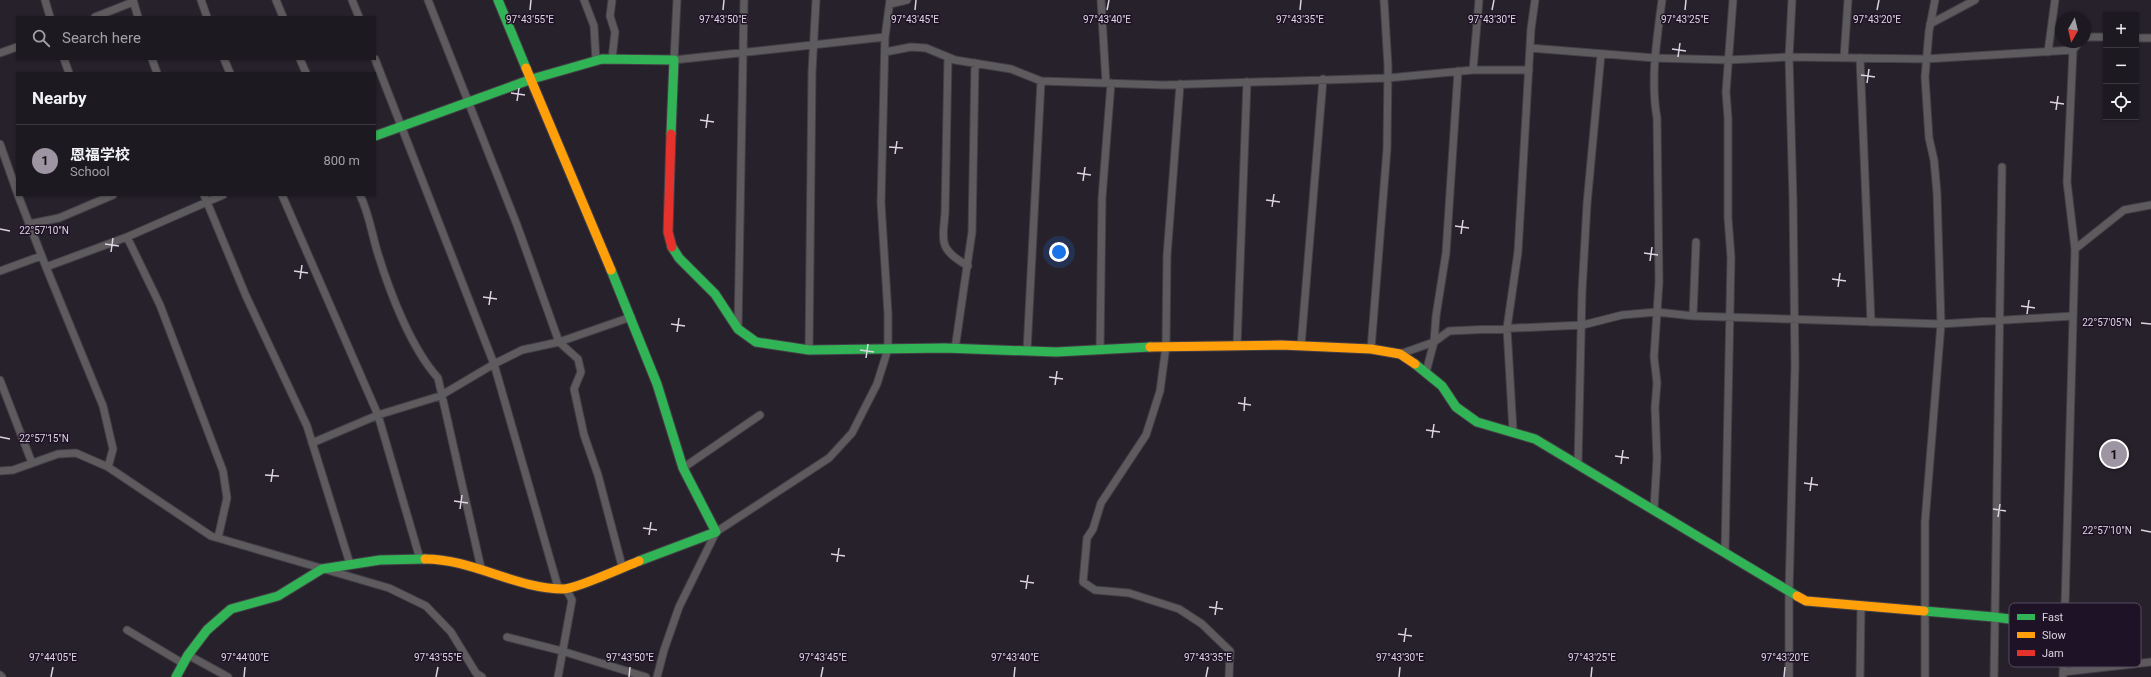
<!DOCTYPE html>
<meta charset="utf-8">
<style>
body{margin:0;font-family:Roboto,"Noto Sans SC",sans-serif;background:#2a262d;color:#f1f3f6}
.controls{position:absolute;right:12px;top:12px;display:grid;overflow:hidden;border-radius:0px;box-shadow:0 1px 3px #0004}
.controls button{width:36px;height:36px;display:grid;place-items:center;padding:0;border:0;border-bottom:1px solid #3b383e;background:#1d1920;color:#f1f3f6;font:20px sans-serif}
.compass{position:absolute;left:2055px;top:12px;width:36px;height:36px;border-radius:50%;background:#1d1920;box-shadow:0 1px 3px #0004;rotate:188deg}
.you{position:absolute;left:1059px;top:252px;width:14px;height:14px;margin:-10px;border:3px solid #fff;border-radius:50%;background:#1a73e8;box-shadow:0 0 0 6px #1a73e833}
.badge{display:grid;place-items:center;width:26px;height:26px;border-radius:50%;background:#9d95a2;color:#111;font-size:13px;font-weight:700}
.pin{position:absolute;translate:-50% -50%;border:2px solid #fff;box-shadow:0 1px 4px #0006}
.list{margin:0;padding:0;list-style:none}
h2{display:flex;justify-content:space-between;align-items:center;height:52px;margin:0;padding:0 16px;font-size:17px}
h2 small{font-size:13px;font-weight:400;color:#a0a0a5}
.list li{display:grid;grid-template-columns:26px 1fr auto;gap:12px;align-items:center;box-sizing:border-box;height:72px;padding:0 16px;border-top:1px solid #3b383e}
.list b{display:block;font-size:15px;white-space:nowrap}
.list p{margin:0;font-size:13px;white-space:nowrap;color:#a0a0a5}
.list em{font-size:13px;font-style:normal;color:#a0a0a5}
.icon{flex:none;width:22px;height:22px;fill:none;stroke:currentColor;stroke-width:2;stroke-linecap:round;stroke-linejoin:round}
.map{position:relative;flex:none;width:2151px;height:677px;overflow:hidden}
.search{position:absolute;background:#1d1920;box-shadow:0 1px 3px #0004;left:16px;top:16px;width:360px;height:44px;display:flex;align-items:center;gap:10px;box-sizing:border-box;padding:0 14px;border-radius:0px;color:#a0a0a5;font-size:15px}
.panel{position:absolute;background:#1d1920;box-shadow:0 1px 3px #0004;left:16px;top:72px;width:360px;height:124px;border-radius:0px}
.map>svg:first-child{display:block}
</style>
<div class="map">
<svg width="2151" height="677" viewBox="0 0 2151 677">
<rect width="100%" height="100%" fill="#27212b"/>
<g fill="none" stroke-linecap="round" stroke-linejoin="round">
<defs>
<path id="street" d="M45,0l5,17
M133,0l5,17
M201,0l6,17
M276,0l7,17
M352,0l7,17
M428,0l89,225 42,117 19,17 3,13 -7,17 10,46 14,40 24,91
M584,0l10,26 2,35
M612,0l-2,16 5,16 -3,27
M677,0l-3,60 211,-23
M1101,0l5,83
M890,4l17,-4
M95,17l38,-15
M1930,24l45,-24
M2085,37h21
M2136,38h15
M1530,48l125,10 73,2 61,-3 136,2 148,-9
M885,52l26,-5 15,1 29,12 56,9 30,12 122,4 225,-7 85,-8h56
M2048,52l7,-52
M0,53l17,-6
M948,57l-3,157c-3,30 -5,36 23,52
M1844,58l4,-58
M1860,58l11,264
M64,59l5,14
M152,59l5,14
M224,59l6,14
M300,59l6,14
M375,59l119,305 64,223
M1473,70l6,-70
M1180,84l-13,172 -1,90 -6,45 -14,44 -45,68 -8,26 -6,9 -4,44 12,8 34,3 50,16 23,15 28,27 -1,26
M0,144l17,48
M18,195l28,72 57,139 10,43 -5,18
M204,195l42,101 61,130 43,138
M282,195l96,220 42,144
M360,195c9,18 12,40 18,59 12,39 33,94 60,124l43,190
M29,224l30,-6 54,-23
M127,237l33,68 63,166 4,27 -9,40
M2075,249l49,-39 27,-5
M46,267l81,-30 96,-42
M0,271l41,-15
M1693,316l3,-74
M738,329l6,-329
M1237,345l10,-263
M1301,346l22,-267
M955,349l17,-117 3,-169
M1371,349l16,-200 1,-83 -4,-66
M809,350l3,-278 4,-72
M1100,350l2,-152 9,-115
M1027,351l14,-270
M1400,354l34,-12 2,-26 10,-63 12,-182
M1426,372l8,-30 15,-11 134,-6 39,-10 35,-3 36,4 248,8 132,-8
M0,380l32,83
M1513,431l-6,-103 11,-76 13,-223 4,-29
M312,443l66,-28 62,-19 54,-32 28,-14 37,-8 72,-25
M1578,464l4,-172 5,-88 14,-150
M683,468l77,-53
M0,471l13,-1 45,-16 18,-1 32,14 103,69 178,52 37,18 25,26 25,41 6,4
M1654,509l3,-50 -2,-52 2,-24 -3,-26 5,-75 -2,-164c-7,-39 0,-79 5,-118
M1725,553l6,-296 -3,-39v-100l-2,-26 7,-92
M127,630l57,34
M507,637l55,14 84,26
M188,655l40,22
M2063,672l88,-10
M0,675l2,2
M558,677l14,-77 -6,-11
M657,677l7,-27 15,-43 37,-75 113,-74 23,-25 25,-49 11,-35v-35l-7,-111 4,-166 5,-37
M1789,677v-85l6,-227 -2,-166 -4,-142 3,-57
M1860,677l1,-71
M1925,677v-155l16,-198 -4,-131 -3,-33 -5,-22 -4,-61 4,-46 6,-31
M1994,677l8,-510
M2063,677l12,-428 -8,-67 6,-132 6,-8"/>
<path id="fast" d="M498,0l28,68
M375,136l157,-57 70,-20 72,1 -3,74
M672,247l7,11 36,36 23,35 18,13 53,8 136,-2 111,4 94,-5
M611,270l46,114 26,84 33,64 -77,29
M1415,364l27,22 14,21 21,15 58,17 262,157
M1924,611l70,6 69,9
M176,677l12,-22 19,-25 24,-21 47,-13 44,-27 58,-9 45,-1"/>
<path id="slow" d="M526,68l85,202
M1150,347l131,-2 90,4 29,5 15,10
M425,559c48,0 91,30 139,30 12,0 60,-22 75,-28
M1797,596l9,5 118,10"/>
<path id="jam" d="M671,134l-3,98 4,15"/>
</defs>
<use href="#street" stroke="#443e47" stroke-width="9"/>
<use href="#fast" stroke="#443e47" stroke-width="11"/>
<use href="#slow" stroke="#443e47" stroke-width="11"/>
<use href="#jam" stroke="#443e47" stroke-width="11"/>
<use href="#street" stroke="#5e5b5e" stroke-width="7"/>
<use href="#fast" stroke="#30b455" stroke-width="9"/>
<use href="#slow" stroke="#ff9f0a" stroke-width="9"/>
<use href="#jam" stroke="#e5322d" stroke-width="9"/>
</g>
<path fill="none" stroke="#dcd4e2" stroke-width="1.5" d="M530,10l1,-10M723,10l1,-10M915,10l1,-10M1107,10l2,-10M1300,10l1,-10M1492,10l2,-10M1685,10l1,-10M1877,10l2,-10M1672,49l14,2M1678,57l2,-14M1861,75l14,2M1867,83l2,-14M511,93l14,2M517,101l2,-13M2050,102l14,2M2056,110l2,-14M700,120l14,2M706,128l2,-14M889,147l14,1M895,154l2,-13M1077,173l14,2M1083,181l2,-14M1266,200l14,2M1272,207l2,-13M1455,226l14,2M0,229l10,2M1461,234l2,-14M105,244l14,2M111,252l2,-14M1644,253l14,2M1650,261l2,-14M294,271l14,2M300,279l2,-14M1832,279l14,2M1838,287l2,-14M483,297l14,2M489,305l2,-14M2021,306l14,2M2027,314l2,-14M2141,323l10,1M671,324l14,2M677,332l2,-14M860,350l14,2M866,358l2,-14M1049,377l14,2M1055,385l2,-14M1238,403l13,2M1244,411l1,-14M1426,430l14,2M0,437l10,2M1432,438l2,-14M1615,456l14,2M1621,464l2,-14M265,475l14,1M271,482l2,-13M1804,483l14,2M1810,491l2,-14M454,501l14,2M460,509l2,-14M1993,509l13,2M1998,517l2,-13M643,528l14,2M2141,530l10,2M649,535l2,-13M831,554l14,2M837,562l2,-14M1020,581l14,2M1026,589l2,-14M1209,607l14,2M1215,615l2,-14M1398,634l14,2M1404,642l2,-14M51,677l2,-10M244,677l1,-10M436,677l2,-10M629,677l1,-10M821,677l2,-10M1014,677l1,-10M1206,677l2,-10M1399,677l1,-10M1591,677l1,-10M1784,677l1,-10"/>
<rect x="2009" y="603" width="132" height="64" rx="6" fill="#1e1326" stroke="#574d5e" stroke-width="1"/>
<rect x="2017" y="614" width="18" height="6" fill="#30b455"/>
<rect x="2017" y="632" width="18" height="6" fill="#ff9f0a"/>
<rect x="2017" y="650" width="18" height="6" fill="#e5322d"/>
<g font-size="11" fill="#dcd4e2">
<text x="2042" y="621">Fast</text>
<text x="2042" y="639">Slow</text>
<text x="2042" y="657">Jam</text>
</g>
<g font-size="10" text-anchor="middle" fill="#dcd4e2" stroke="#1e1326" stroke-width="3" stroke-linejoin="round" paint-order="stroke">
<text x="530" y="23">97°43'55"E</text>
<text x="723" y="23">97°43'50"E</text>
<text x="915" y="23">97°43'45"E</text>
<text x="1107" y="23">97°43'40"E</text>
<text x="1300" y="23">97°43'35"E</text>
<text x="1492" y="23">97°43'30"E</text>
<text x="1685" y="23">97°43'25"E</text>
<text x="1877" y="23">97°43'20"E</text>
<text x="44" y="234">22°57'10"N</text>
<text x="2107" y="326">22°57'05"N</text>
<text x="44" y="442">22°57'15"N</text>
<text x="2107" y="534">22°57'10"N</text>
<text x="53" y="661">97°44'05"E</text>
<text x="245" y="661">97°44'00"E</text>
<text x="438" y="661">97°43'55"E</text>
<text x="630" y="661">97°43'50"E</text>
<text x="823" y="661">97°43'45"E</text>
<text x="1015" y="661">97°43'40"E</text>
<text x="1208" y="661">97°43'35"E</text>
<text x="1400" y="661">97°43'30"E</text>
<text x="1592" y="661">97°43'25"E</text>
<text x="1785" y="661">97°43'20"E</text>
</g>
</svg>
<div class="controls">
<button>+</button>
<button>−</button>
<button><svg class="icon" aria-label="locate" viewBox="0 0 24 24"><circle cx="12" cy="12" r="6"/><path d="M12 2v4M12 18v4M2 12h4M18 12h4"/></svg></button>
</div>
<svg class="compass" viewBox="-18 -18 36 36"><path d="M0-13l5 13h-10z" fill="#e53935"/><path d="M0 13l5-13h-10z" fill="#a0a0a5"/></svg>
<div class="you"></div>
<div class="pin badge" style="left:2114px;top:454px">1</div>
<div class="search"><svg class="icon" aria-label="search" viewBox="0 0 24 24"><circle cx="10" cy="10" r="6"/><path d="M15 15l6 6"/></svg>Search here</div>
<section class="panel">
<h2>Nearby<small></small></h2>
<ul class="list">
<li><span class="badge">1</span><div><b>恩福学校</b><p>School</p></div><em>800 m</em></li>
</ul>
</section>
</div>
